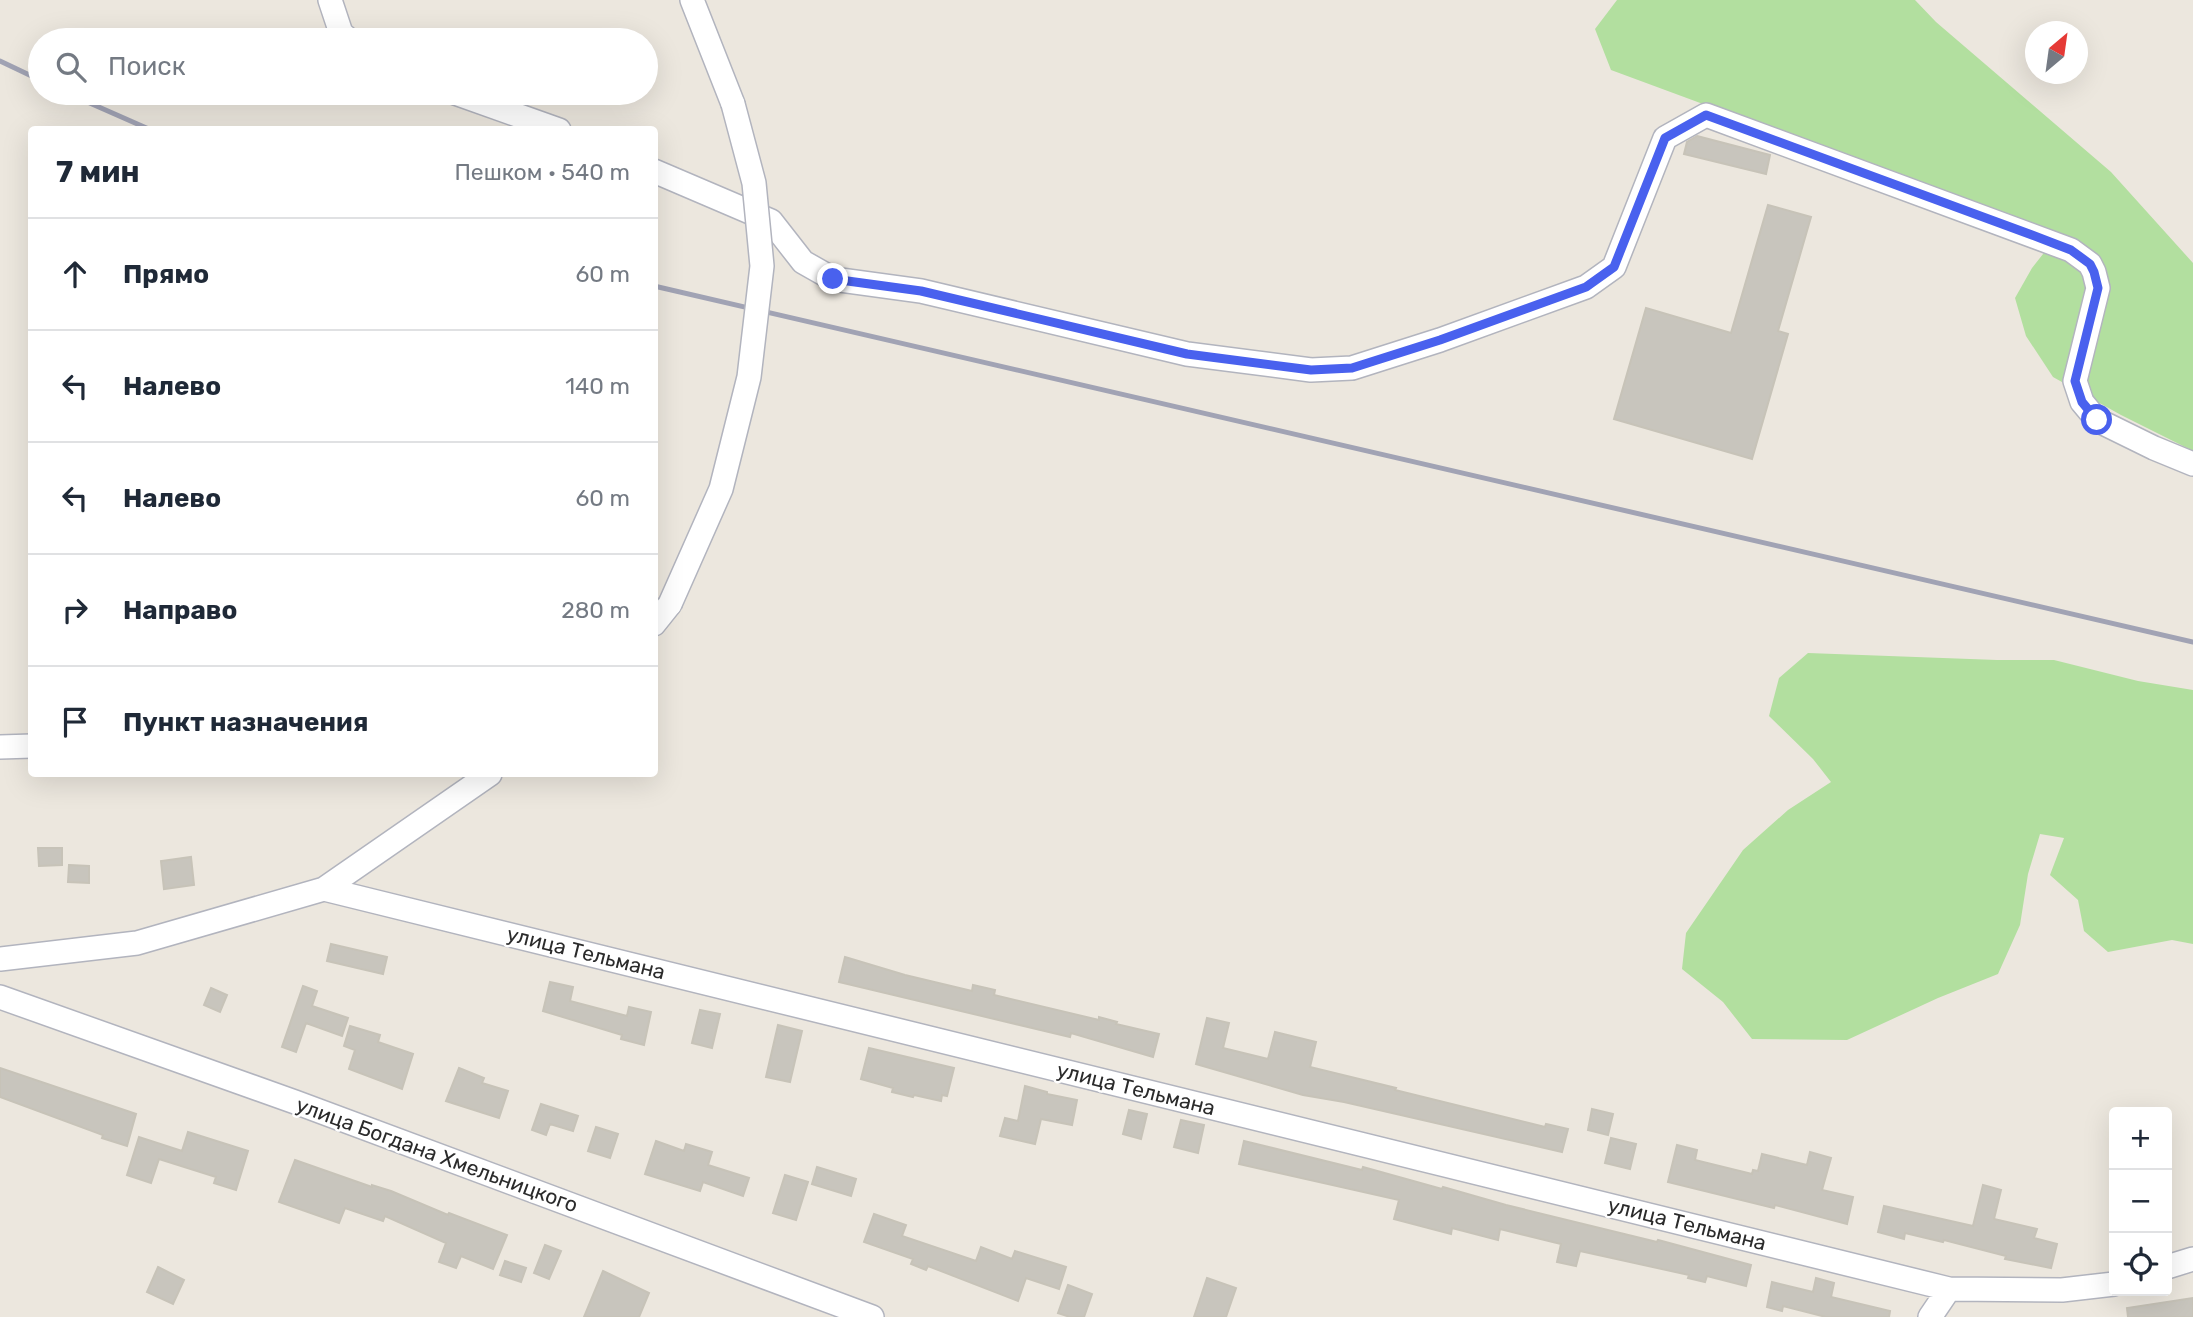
<!DOCTYPE html>
<html lang="ru">
<meta charset="utf-8">
<style>
body{margin:0;font-family:Rubik,sans-serif;background:#f6f6f7;color:#1f2937}
.controls{position:absolute;right:21px;bottom:21px;display:grid;overflow:hidden;border-radius:7px;box-shadow:0 7px 28px #0002}
.controls button{width:63px;height:63px;display:grid;place-items:center;padding:0;border:0;border-bottom:2px solid #e0e1e3;background:#fff;color:#1f2937;font:35px sans-serif}
.compass{position:absolute;left:2025px;top:21px;width:63px;height:63px;border-radius:50%;background:#fff;box-shadow:0 7px 28px #0002;rotate:29deg}
.stop{position:absolute;width:21px;height:21px;margin:-16px;border:5px solid #4961ee;border-radius:50%;background:#fff}
.stop.end{background:#4961ee;border-color:#fff;box-shadow:0 2px 7px #0008}
.list{margin:0;padding:0;list-style:none}
h2{display:flex;justify-content:space-between;align-items:center;height:91px;margin:0;padding:0 28px;font-size:30px}
h2 small{font-size:23px;font-weight:400;color:#747a83}
.list li{display:grid;grid-template-columns:46px 1fr auto;gap:21px;align-items:center;box-sizing:border-box;height:112px;padding:0 28px;border-top:2px solid #e0e1e3}
.list b{display:block;font-size:26px;white-space:nowrap}
.list em{font-size:23px;font-style:normal;color:#747a83}
.icon{flex:none;width:38px;height:38px;fill:none;stroke:currentColor;stroke-width:2;stroke-linecap:round;stroke-linejoin:round}
.map{position:relative;flex:none;width:2193px;height:1317px;overflow:hidden}
.search{position:absolute;background:#fff;box-shadow:0 7px 28px #0002;left:28px;top:28px;width:630px;height:77px;display:flex;align-items:center;gap:18px;box-sizing:border-box;padding:0 24px;border-radius:38px;color:#747a83;font-size:26px}
.panel{position:absolute;background:#fff;box-shadow:0 7px 28px #0002;left:28px;top:126px;width:630px;height:651px;border-radius:7px}
.map>svg:first-child{display:block}
</style>
<div class="map">
<svg width="2193" height="1317" viewBox="0 0 2193 1317">
<rect width="100%" height="100%" fill="#ece7de"/>
<path fill="#b2df9f" d="M1617,0h298l21,22 175,150 82,91v188l-72,-36 -68,-38 -27,-41 -11,-38 17,-30 26,-33 -447,-165 -16,-41z
M1808,653l189,7h57l84,21 55,9v254l-21,-4 -64,12 -24,-21 -6,-31 -28,-25 14,-37 -24,-4 -12,40 -8,51 -22,49 -60,24 -91,42 -95,-1 -29,-37 -41,-33 4,-36 57,-83 45,-40 43,-28 -18,-23 -44,-43 10,-38z"/>
<path fill="#c8c5bd" stroke="#c7c3b8" stroke-width="2" d="M1697,136l73,19 -4,19 -82,-20 3,-12z
M1768,205l43,12 -33,114 10,3 -36,125 -138,-40 32,-111 85,25z
M38,848h24v17l-23,1z
M191,857l3,28 -30,4 -3,-28z
M69,865l20,1v17l-21,-1z
M331,944l56,13 -4,17 -56,-13z
M845,957l60,18 67,16 1,-6 22,5 -1,5 105,25v-3l18,5 -1,2 43,10 -6,23 -82,-24 -1,4 -231,-55z
M550,982l23,5 -3,14 57,15 2,-9 22,5 -7,33 -23,-6 1,-4 -79,-24z
M303,986l14,5 -5,15 36,12 -6,18 -36,-13 -10,29 -14,-5z
M211,988l16,7 -7,17 -16,-7z
M700,1010l20,4 -8,34 -20,-5z
M1207,1018l22,5 -6,25 45,11 7,-27 41,10 -6,25 86,21 -1,2 150,37 1,-3 22,5 -6,23 -218,-50 -41,-7 -107,-31z
M778,1025l24,6 -12,51 -24,-5z
M350,1026l30,9 -2,7 35,12 -11,35 -53,-20 6,-19 -11,-4z
M869,1048l85,20 -7,28 -5,-1 -1,6 -27,-6 -1,2 -21,-5 1,-4 -32,-9z
M0,1068l136,46 -9,32 -25,-8 1,-3 -103,-38z
M459,1068l25,10 -2,5 26,8 -9,27 -53,-17z
M1025,1086l22,6v2l30,6 -5,25 -31,-6 -6,25 -35,-8 5,-18 13,3z
M541,1104l37,12 -5,15 -23,-7 -4,11 -14,-5z
M1592,1109l21,5 -5,21 -20,-5z
M1129,1110l18,4 -6,25 -18,-5z
M1181,1120l23,5 -6,28 -24,-6z
M596,1127l22,7 -8,24 -22,-7z
M188,1132l60,19 -12,39 -22,-7 2,-6 -57,-18 -8,24 -24,-8 12,-38 43,14z
M1611,1138l25,6 -6,25 -25,-6z
M656,1141l28,10 2,-7 26,8 -4,13 41,13 -6,18 -40,-14 -3,9 -55,-17z
M1244,1141l118,29 1,-3 79,22 1,-2 63,18 151,37 1,-2 93,25 -5,21 -39,-10 -2,6 -17,-4 1,-3 -109,-24 -4,15 -19,-4 4,-18 -61,-15 -2,11 -46,-12 -1,6 -57,-15 5,-19 -160,-36z
M1677,1145l20,5 -2,10 57,14 1,-4 5,1 4,-17 45,11 3,-13 21,6 -9,32 31,7 -6,27 -72,-19 -1,3 -106,-26z
M295,1160l77,27v-2l19,6 57,24 1,-2 58,22 -14,34 -32,-13 -5,12 -17,-6 7,-19 -61,-27 -2,5 -38,-13 -6,15 -60,-21z
M817,1167l39,12 -5,17 -39,-12z
M785,1175l23,7 -12,38 -23,-7z
M1983,1185l18,5 -7,29 43,10 -3,9 23,6 -6,24 -46,-9 1,-3 -62,-16 -1,2 -38,-9 -1,6 -26,-7 6,-26 89,20z
M874,1214l32,11 -4,11 74,25 5,-14 31,12 3,-8 51,16 -7,22 -33,-11 -8,23 -90,-35 -2,4 -15,-6 2,-5 -49,-17z
M545,1245l16,6 -12,28 -15,-6z
M505,1261l21,7 -5,14 -21,-7z
M158,1267l26,13 -11,24 -26,-12z
M603,1271l46,22 -10,24h-55z
M1207,1278l29,10 -10,29h-32z
M1816,1278l18,5 -3,14 59,14 -1,6h-63l-43,-11 -1,5 -15,-4 5,-25 41,10z
M1068,1285l24,9 -8,23h-14l-12,-4z
M2193,1298v19h-65l-1,-9z"/>
<g fill="none" stroke-linecap="round" stroke-linejoin="round">
<defs>
<path id="minor" d="M330,0l11,33 8,7
M692,0l41,104
M455,93l104,37
M654,171l117,50 32,41 30,17 88,12 266,63 124,16 41,-2 88,-28 146,-53 28,-20 51,-129 41,-23 365,135 19,14 4,8 4,16 -23,93 7,21 15,18 57,28 39,16
M654,624l16,-20
M0,747l32,-1
M324,889l1625,400
M0,959l137,-16 187,-54 166,-115
M0,997l295,105 577,215
M2167,1267l26,-8
M1930,1317l19,-28 113,1 52,-6"/>
</defs>
<use href="#minor" stroke="#b2b4be" stroke-width="26"/>
<use href="#minor" stroke="#fff" stroke-width="23"/>
<path stroke="#a1a3b4" stroke-width="5" d="M0,61l40,19
M67,93l84,37
M654,286l1539,356"/>
<defs>
<path id="minor-bridge" d="M670,604l51,-115 28,-112 13,-111 -8,-83 -21,-79"/>
</defs>
<use href="#minor-bridge" stroke="#b2b4be" stroke-width="26" stroke-linecap="butt"/>
<use href="#minor-bridge" stroke="#fff" stroke-width="23"/>
</g>
<g fill="none" stroke-linecap="round" stroke-linejoin="round">
<path stroke="#4961ee" stroke-width="9" d="M833,279l88,12 266,63 124,16 41,-2 88,-28 146,-53 28,-20 51,-129 41,-23 326,120 39,15 19,14 4,8 4,16 -23,93 7,21 15,18"/>
</g>
<g text-anchor="middle" stroke-width="5" stroke-linejoin="round" paint-order="stroke">
<g font-size="21" fill="#2b2b2b" stroke="#fff">
<text transform="translate(586 953) rotate(14)" y="7">улица Тельмана</text>
<text transform="translate(1136 1089) rotate(14)" y="7">улица Тельмана</text>
<text transform="translate(437 1155) rotate(20)" y="7">улица Богдана Хмельницкого</text>
<text transform="translate(1687 1224) rotate(14)" y="7">улица Тельмана</text>
</g>
</g>
</svg>
<div class="controls">
<button>+</button>
<button>−</button>
<button><svg class="icon" aria-label="locate" viewBox="0 0 24 24"><circle cx="12" cy="12" r="6"/><path d="M12 2v4M12 18v4M2 12h4M18 12h4"/></svg></button>
</div>
<svg class="compass" viewBox="-18 -18 36 36"><path d="M0-13l5 13h-10z" fill="#e53935"/><path d="M0 13l5-13h-10z" fill="#747a83"/></svg>
<div class="stop" style="left:2097px;top:420px"></div>
<div class="stop end" style="left:833px;top:279px"></div>
<div class="search"><svg class="icon" aria-label="search" viewBox="0 0 24 24"><circle cx="10" cy="10" r="6"/><path d="M15 15l6 6"/></svg>Поиск</div>
<section class="panel">
<h2>7 мин<small>Пешком · 540 m</small></h2>
<ul class="list">
<li><svg class="icon" aria-label="ahead" viewBox="0 0 24 24"><path d="M12 20V5M6 11l6-6 6 6"/></svg><div><b>Прямо</b></div><em>60 m</em></li>
<li><svg class="icon" aria-label="left" viewBox="0 0 24 24"><path d="M17 20v-9H6M10 6l-5 5 5 5"/></svg><div><b>Налево</b></div><em>140 m</em></li>
<li><svg class="icon" aria-label="left" viewBox="0 0 24 24"><path d="M17 20v-9H6M10 6l-5 5 5 5"/></svg><div><b>Налево</b></div><em>60 m</em></li>
<li><svg class="icon" aria-label="right" viewBox="0 0 24 24"><path d="M7 20v-9h11M14 6l5 5-5 5"/></svg><div><b>Направо</b></div><em>280 m</em></li>
<li><svg class="icon" aria-label="arrive" viewBox="0 0 24 24"><path d="M6 21V4h12l-3 4 3 4H6"/></svg><div><b>Пункт назначения</b></div></li>
</ul>
</section>
</div>
